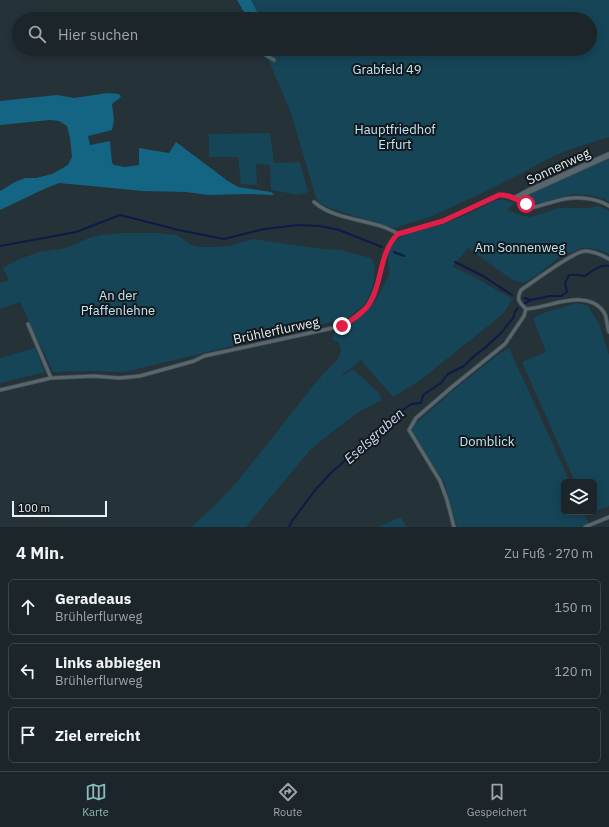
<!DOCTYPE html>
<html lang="de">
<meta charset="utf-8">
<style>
body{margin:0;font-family:"IBM Plex Sans",sans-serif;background:#252e32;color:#f1f3f6}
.controls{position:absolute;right:12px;bottom:12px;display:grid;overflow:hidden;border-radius:6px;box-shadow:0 2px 10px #0003}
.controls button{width:36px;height:36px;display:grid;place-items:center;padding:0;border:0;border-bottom:1px solid #3a4347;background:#1c262a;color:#f1f3f6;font:20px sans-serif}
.scale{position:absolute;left:12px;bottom:10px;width:95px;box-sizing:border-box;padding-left:4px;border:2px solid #e9f1f6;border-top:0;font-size:11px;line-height:14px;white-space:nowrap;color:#e9f1f6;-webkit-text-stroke:3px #13191c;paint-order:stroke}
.stop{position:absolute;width:12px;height:12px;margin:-9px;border:3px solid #e11d48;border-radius:50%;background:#fff}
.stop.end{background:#e11d48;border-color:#fff;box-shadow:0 1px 4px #0008}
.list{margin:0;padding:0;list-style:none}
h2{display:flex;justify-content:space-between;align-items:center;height:52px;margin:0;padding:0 16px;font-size:17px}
h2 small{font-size:13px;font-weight:400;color:#a0a5a8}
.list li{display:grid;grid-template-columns:26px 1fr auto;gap:12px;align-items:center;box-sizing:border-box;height:56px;margin:0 8px 8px;padding:0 8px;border:1px solid #3a4347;border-radius:6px}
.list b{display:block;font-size:15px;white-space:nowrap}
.list p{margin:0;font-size:13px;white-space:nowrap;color:#a0a5a8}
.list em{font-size:13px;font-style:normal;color:#a0a5a8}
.icon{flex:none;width:22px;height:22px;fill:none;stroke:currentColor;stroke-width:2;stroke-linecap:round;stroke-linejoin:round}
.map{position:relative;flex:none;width:609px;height:527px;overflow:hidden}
.search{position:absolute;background:#1c262a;box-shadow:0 2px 10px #0003;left:12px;right:12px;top:12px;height:44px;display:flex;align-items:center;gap:10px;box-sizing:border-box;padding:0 14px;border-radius:22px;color:#a0a5a8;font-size:15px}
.sheet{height:244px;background:#1c262a}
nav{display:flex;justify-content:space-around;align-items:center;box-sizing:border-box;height:56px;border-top:1px solid #3a4347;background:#1c262a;font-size:11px;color:#a0a5a8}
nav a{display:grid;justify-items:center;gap:2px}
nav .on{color:#8bbbb9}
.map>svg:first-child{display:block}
</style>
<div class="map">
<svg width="609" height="527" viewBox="0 0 609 527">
<rect width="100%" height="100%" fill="#253238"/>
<path fill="#164558" d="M251,0h358v137l-41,13 -18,8 -55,29 -65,30 -36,11 -62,-19 -12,-6 -4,-5 -25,-85 -23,-54 3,-5 -4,-3 -1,-2h324v-30h-329z
M270,133l4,30 26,-1 8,30 -9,3 -28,-5 -1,-25 -14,-1 1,21 -16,-1 -3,-27h-29v-23z
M609,159v43l-4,-3 -16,-4 -15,-1 -38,10 -7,-2 -4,-4 2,-4 14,-6z
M503,199l11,4 -7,7 11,4 12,3 11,-3 17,-6h32l8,-2 11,5v43l-9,-4 -11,-2h-7l-24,10 -25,20 -10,5 -12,-4 -43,-31 -16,19 19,8 41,24 -9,15 -85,68 -25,15 -32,-37 -9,8 -8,5 -11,17c7,-9 9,-18 21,-20l24,22 4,8 -22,11 -37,28 -12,10 -65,78h-55l21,-19 24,-25 25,-31 55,-70 22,-23 3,-8 -2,-8 -7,-4 3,-8 15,-5 26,-26 14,-27 -2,-9v-10l6,-12 11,-8 32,-8 29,-11 28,-14z
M120,233h39l8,1 10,1 14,10 9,2h18l12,-1 22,-7 14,2 58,8 17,1 30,8 4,7 -1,16 -2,8 -7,15 -17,14 -223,54 -39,-1 -33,1 -33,-70 -20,7v-26l9,-2 -6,-13 16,-9 21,-7 26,-4 23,-10 12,-3z
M577,303l11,3 11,18 10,31v151l-15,6v-30h-19l-53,-120 24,-10 -13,-34 13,-6z
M35,348l10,24 -45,11v-25z
M509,348l61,134h-6v30h20l5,12 -9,3h-123l-13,-45 -32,-50 1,-5 3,-4 40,-35 40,-32z
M401,517l5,10h-29z"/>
<path fill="#146583" d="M237,0h14l10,19h-13z
M108,93l11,1 2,3 -9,7 2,16 -2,10 -24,6 2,9 20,-4 2,22 2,2 11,2 14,-2v-17l30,5 2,-3 5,-8 52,39 10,6 33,5 4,3 -29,-1 -38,1 -22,-3 -43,-1 -84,-8 -17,7 -42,20v-19l15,-9 10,-4h11l16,-4 16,-9 4,-8 -2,-19 -3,-12 -8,-5 -9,-1 -50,5v-24l57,-6 17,3z"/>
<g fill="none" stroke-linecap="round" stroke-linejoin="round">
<path stroke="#0d1b48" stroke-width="2" d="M0,246l76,-14 44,-17 59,15 45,9 40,-10 34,-4 22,1 19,4 43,17
M394,252l10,4
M455,262l28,14 29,19
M524,298l7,2
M525,303l6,-3 19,-4h11l6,-4 -2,-9 4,-8h8l8,1c7,-5 15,-12 24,-10
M289,527l3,-6 24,-32 16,-17 41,-36 10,-12 28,-20 10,-1 2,-8 18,-12 7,-9 16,-8 9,-9 13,-10 15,-14 12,-15 2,-6 3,-4"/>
<defs>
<path id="service" d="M262,53l12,7
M314,202c23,20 59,16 84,32
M526,309c-7,-7 -10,-9 -5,-19 12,-8 53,-39 64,-39 9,0 17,4 24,8
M526,309c23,-1 63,-23 79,5 2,5 2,13 4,18
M28,324l23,54
M0,390l51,-12 43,-2 25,2 21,-2 54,-15 10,-5 138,-30 14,-10 11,-9 6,-12 5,-13 7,-27 8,-16 5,-5 45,-13 56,-26c15,-1 23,11 35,12 4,0 10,-3 15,-4 8,-2 16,-5 24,-5 12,-1 27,2 36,8
M454,527l-7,-27 -7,-19 -31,-51 7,-12 36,-31 53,-43 19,-28 2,-7
M585,527l24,-10"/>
<path id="minor" d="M516,198l13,-7 80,-36"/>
</defs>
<use href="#service" stroke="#424e53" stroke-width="4.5"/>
<use href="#minor" stroke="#424e53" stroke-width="7"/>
<use href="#service" stroke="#58666e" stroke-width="3"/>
<use href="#minor" stroke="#58666e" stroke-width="5.5"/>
</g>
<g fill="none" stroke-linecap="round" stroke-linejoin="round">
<path stroke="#e11d48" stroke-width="5" d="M342,326c9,-5 18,-11 25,-19 16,-20 11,-55 31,-73l45,-13 56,-26c10,-1 19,5 27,9"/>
</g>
<g text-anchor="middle" stroke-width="4" stroke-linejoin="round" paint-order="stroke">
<g font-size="13" fill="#c0e6f8" stroke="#13191c">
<text x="387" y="74">Grabfeld 49</text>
<text x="395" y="134">Hauptfriedhof<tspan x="395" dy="15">Erfurt</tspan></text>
<text x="520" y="252">Am Sonnenweg</text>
<text x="118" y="300">An der<tspan x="118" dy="15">Pfaffenlehne</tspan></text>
<text x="487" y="446">Domblick</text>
</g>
<g font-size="13" fill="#e9f1f6" stroke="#13191c">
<text transform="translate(558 166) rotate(-25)" y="5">Sonnenweg</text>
<text transform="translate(276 330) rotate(-12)" y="5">Brühlerflurweg</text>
</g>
<g font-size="14" font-style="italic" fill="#cedcfc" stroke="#13191c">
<text transform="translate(374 436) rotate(-42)" y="5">Eselsgraben</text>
</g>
</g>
</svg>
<div class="controls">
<button><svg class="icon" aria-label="layers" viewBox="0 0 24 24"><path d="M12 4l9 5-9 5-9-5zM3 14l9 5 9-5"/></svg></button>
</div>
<div class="scale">100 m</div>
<div class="stop" style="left:526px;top:204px"></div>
<div class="stop end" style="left:342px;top:326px"></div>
<div class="search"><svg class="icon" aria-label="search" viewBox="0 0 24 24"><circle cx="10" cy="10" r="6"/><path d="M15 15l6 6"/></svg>Hier suchen</div>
</div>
<section class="sheet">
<h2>4 Min.<small>Zu Fuß · 270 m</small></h2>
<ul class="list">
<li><svg class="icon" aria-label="ahead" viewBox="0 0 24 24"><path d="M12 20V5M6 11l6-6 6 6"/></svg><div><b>Geradeaus</b><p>Brühlerflurweg</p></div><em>150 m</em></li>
<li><svg class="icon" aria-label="left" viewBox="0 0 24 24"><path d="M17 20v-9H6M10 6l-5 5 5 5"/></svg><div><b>Links abbiegen</b><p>Brühlerflurweg</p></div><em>120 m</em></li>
<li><svg class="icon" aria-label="arrive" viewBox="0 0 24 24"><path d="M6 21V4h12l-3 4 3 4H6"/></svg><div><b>Ziel erreicht</b></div></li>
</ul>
</section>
<nav>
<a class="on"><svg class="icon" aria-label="map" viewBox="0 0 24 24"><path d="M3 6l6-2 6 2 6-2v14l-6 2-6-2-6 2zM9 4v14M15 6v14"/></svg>Karte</a>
<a><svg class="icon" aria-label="directions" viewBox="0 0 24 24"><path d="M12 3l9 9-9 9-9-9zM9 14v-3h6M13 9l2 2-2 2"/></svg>Route</a>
<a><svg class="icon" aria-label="saved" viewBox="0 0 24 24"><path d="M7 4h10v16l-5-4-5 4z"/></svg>Gespeichert</a>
</nav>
